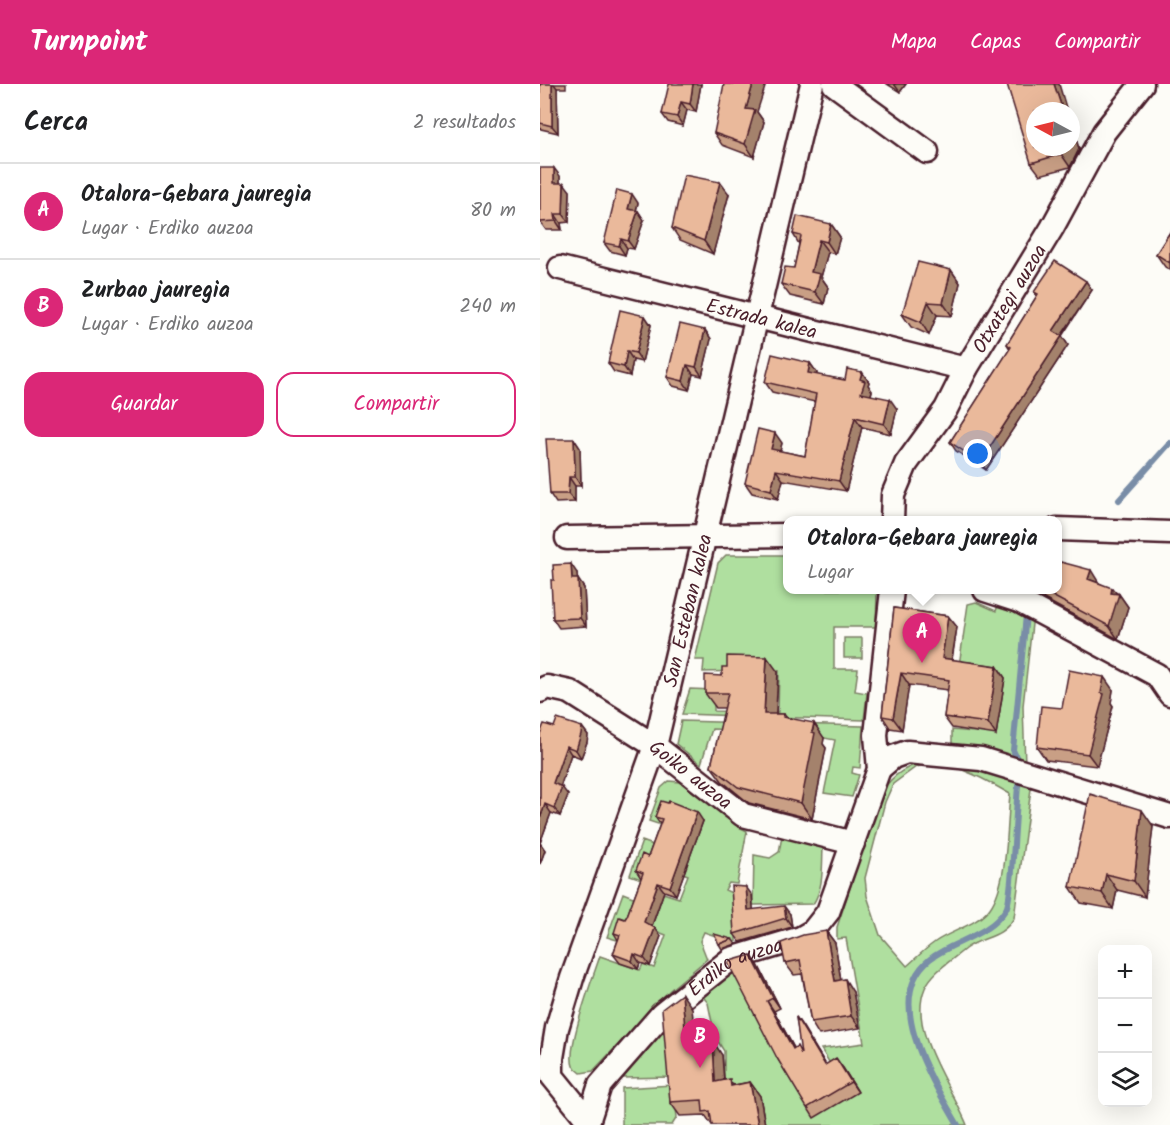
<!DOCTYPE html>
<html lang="es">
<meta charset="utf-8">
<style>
body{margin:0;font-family:Kalam,sans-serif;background:#f6f6f6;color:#202124}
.controls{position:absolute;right:18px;bottom:18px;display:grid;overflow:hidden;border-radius:12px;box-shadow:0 6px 24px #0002}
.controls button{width:54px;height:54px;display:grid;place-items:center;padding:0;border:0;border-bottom:2px solid #e0e0e0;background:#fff;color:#202124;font:30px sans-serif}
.compass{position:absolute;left:486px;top:18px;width:54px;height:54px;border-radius:50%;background:#fff;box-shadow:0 6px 24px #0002;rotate:277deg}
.you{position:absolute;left:438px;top:370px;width:21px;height:21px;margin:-15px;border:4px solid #fff;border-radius:50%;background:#1a73e8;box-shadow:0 0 0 9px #1a73e833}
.badge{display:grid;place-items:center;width:39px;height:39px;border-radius:50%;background:#db2777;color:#fff;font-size:20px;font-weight:700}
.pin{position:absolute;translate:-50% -50px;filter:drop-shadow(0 2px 3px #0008)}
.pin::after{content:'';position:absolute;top:32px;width:21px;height:18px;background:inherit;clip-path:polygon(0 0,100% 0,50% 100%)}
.popup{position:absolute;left:243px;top:432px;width:279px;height:78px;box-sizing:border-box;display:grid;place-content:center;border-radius:12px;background:#fff;filter:drop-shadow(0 2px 4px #0005);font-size:20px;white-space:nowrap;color:#757577}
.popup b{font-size:22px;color:#202124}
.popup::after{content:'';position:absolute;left:50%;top:100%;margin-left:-12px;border:12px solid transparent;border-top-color:#fff}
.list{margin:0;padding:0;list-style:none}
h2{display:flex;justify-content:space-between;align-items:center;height:78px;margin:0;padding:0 24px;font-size:26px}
h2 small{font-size:20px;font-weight:400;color:#757577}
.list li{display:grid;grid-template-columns:39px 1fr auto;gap:18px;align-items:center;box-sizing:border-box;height:96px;padding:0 24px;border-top:2px solid #e0e0e0}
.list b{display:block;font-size:22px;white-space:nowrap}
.list p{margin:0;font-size:20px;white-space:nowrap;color:#757577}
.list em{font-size:20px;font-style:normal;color:#757577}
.actions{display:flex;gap:12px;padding:18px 24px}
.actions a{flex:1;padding:14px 0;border:2px solid #db2777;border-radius:18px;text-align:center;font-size:21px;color:#db2777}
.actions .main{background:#db2777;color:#fff}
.icon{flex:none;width:33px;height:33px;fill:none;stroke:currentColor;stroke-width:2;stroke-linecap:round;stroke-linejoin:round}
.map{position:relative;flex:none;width:630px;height:1041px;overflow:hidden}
header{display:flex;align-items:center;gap:36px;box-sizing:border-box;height:84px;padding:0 30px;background:#db2777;color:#fff}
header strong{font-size:28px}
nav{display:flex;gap:33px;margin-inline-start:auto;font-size:21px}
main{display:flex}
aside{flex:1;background:#fff}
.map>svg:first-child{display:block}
</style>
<header>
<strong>Turnpoint</strong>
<nav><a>Mapa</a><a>Capas</a><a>Compartir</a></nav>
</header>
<main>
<aside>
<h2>Cerca<small>2 resultados</small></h2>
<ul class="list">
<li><span class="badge">A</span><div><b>Otalora-Gebara jauregia</b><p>Lugar · Erdiko auzoa</p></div><em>80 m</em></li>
<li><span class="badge">B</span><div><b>Zurbao jauregia</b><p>Lugar · Erdiko auzoa</p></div><em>240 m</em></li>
</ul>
<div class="actions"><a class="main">Guardar</a><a>Compartir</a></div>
</aside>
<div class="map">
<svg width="630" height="1041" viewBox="0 0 630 1041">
<rect width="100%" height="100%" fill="#fdfcf7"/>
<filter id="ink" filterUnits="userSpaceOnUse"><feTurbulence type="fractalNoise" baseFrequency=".0167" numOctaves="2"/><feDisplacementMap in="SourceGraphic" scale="12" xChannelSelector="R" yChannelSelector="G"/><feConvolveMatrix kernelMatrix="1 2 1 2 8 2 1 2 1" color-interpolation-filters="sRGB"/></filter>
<g filter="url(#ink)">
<path fill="#afdf9f" stroke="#7c7f65" stroke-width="1.5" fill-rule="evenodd" d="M186,471h61v35h90l-1,37h-42v42h24l-3,22 12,2 -3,27 -182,-6 8,-25 24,1v21l64,1 1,-42 -76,2 1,-12h-9l23,-97z
M460,516l33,15 -10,91 2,58 -73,-19v-15l44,4 8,-57 -48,9 12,-82 8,-2 20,9z
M304,554h18v20h-18z
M141,637l182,5 -3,42 -7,-1 -1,6 7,2 -7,22 -28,-4 11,-53 -41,-8 -82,-3 -11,35 -25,-20z
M387,676h17l88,21 -18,137c-14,22 -30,17 -49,31 -13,11 -33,23 -40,39 -18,42 27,99 42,137h-202l-5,-28 -48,1 12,-18v-29l-9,-14 -7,-34 -7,-9 31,-26 52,100 52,5 -15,-24 43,-6 -18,-105 -9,1v-12l45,-136c12,-18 25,-24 45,-31zM395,679c28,4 51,17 75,31 -3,31 -2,89 -20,114 -12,17 -38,22 -55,34 -10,7 -19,16 -28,24l-27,-31 -13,-39 -2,-18 20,-76 8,-18 23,-17z
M129,697l11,1 57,44 10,5 -10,53 -8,-1 -4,7 11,5v48l-32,-11 -4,9 7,18 -37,31 -77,81 -12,2 -8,-7c-7,-18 20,-89 27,-110l40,14 3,-6 11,4 12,-33 -34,-13h-9l-6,18 -10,-3 16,-44 35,14 5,-14 16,5 9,-23 -32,-12 -15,16 -11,-4 12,-34 36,13 14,-4 11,-29 -42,4 -12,-4 12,-33z
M243,747l40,16c-1,19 1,41 -10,57l-60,1 1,-50 16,3 9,-6z
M128,939l5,54 -50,1 2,-6z
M133,1001l4,32 -5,8h-50v-37z"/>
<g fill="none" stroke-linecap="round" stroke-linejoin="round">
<path stroke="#798da7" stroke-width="6" d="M579,416l51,-57
M478,677l-5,-11 13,-135
M418,1041c-24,-41 -78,-126 -28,-166 24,-19 58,-22 76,-50 6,-8 10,-104 12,-123"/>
<defs>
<g id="street">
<path d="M294,0l93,68"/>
<path id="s1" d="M20,184l406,101"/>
<path id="s2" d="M352,436l1,-25 13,-31 40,-55 20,-40 86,-141 52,-96 38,-48"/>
<path d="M517,445l113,4"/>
<path d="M27,454l220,-3"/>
<path d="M445,506l34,11 138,74 13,19"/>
<path id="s3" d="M0,607l7,-4 23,5 85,54 88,69 110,28"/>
<path d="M339,685l14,-12 14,-5 74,7 189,58"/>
<path id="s4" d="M47,1035l-35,-43v-18l5,-30 15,-50 83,-232 157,-662"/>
<path id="s5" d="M47,1041l13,-40 62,-71 69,-55 70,-21 12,-7 15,-19 51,-143 -3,-34 16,-145"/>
</g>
</defs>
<use href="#street" stroke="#4a1f2b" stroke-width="27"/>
<use href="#street" stroke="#fdfcf7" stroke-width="22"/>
</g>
<path fill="#c99f85" stroke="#4a1f2b" stroke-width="1.5" d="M0,0h26v4h-9l1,45 -17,-4 -1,-2z
M161,0l-5,28 -9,-2 -4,16 -15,-4 -6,-8z
M347,0h19l-6,8z
M217,28l7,10 -10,35 -32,-12 -8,-12z
M531,38l8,27 -9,18 -30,8 -9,-12 40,-16z
M20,92v7l10,8 -1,31 -8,1 1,7h-16l-6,-8z
M189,110l-16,60 -33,-14 -8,-12z
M98,119l-2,8h2l6,9 -10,29 -7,-1 -2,7 -15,-4 -6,-8z
M291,140l9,13 -5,17 -7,-2 -7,25 7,10 -4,17 -34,-8 -9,-12 13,-16 5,-24 -6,-10z
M630,148v38l-5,-3 -9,-13z
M411,186l9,13 -8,33 -15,-1 -8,20 -18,-8 -9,-13z
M552,206l-30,46 6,9 -82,125 -30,-19 -6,-9 60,-93 -3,-5 30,-48 -3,-4z
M105,232l6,9 -9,37 -9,-2 -3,16 -16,-4 -6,-9z
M165,246l6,9 -9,37 -9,-2 -4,16 -16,-4 -6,-9z
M270,279l7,10 -1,2 29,5 17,-8 7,10 -1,3 4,6 -1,4 26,14 -6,25 -29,-7 -16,64 -63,-11 -5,19 -26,-6 -7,-10 37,-40 -2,8 25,5 10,-54 -43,-10 -7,-10z
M34,355l6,9 1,38h-6v16l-19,1 -6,-9z
M37,489v6l7,9 2,38 -27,2 -6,-9 1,-39z
M559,499l20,11 9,13 -10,32 -74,-40 -7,-9h20z
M354,524l54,8 9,11 -5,33 45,6 8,12 -9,57 -44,-7 -8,-11 4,-27 -39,-5 -7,45 -12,-2 -8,-12z
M238,588l-2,42h8l2,3 38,21 -1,6 3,4 -14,71 -63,-16 -27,-22 -11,-15 14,-58h-9l-11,-15 17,-17z
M573,606l-2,13 2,3 -16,60 -51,-6 -9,-13 25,-39z
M14,643h28l6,8 -1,7 -6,16 -10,-4 -11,32 8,9 -8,21 -9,-3 -11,30 5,7 -5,14v-130z
M115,733l48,4 -27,74 -12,-4 -12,35 9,10 -11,30 -10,-3 -2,6 -18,-6 -7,-9 5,-14 -4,-7 13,-17 14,-38 -5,-8 12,-13 12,-33z
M613,742l-8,71 -28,-7 -4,19 -32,-6 -11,-16z
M212,811l1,15 37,4 2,13 -52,15 -6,-8z
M286,847l9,12 6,37 12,12 7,36 -41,7 -8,-13 -9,-48 -8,1 -9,-12z
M192,855l4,5 -14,5 -3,-5z
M211,871l7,10 22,43 -6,3 20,37 7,3 -5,-34 30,48 17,3 15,24 -44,26 -37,-60z
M152,924l1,19 29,28 2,25 10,5 16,-3 10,14 5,29h-53l-7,-10 -25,1 -10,-14z"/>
<path fill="#a4826c" stroke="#4a1f2b" stroke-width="1.5" d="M12,0h2l3,4 1,45 -6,-7z
M153,0h8l-5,28 -6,-8z
M213,0h13l-9,28 7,10 -10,35 -9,-13 1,-35z
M354,0h12l-6,8z
M514,0h5l8,27h-4z
M141,18l6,8 -4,16 -6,-9z
M531,38l8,27 -9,18 -9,-13 4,-7h6z
M14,84l6,8v16l-6,-9z
M180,98l9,12 -16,60 -9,-13z
M24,99l6,8 -1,31 -6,-8z
M92,110l6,9 -4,15 -6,-9z
M98,127l6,9 -10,29 -6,-8z
M15,130l6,9 1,7 -6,-9z
M291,140l9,13 -5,17 -8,-12z
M81,155l6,9 -2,7 -6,-9z
M279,156l9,12 -7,25 7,10 -4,17 -9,-12 -4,-20z
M411,186l9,13 -8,33 -9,-13z
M546,197l6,9 -33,49 -6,-8z
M388,218l9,13 -8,20 -8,-13z
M105,232l6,9 -9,37 -6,-9z
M165,246l6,9 -9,37 -6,-9z
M522,252l6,9 -82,125 -6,-8z
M87,267l6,9 -3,16 -6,-9z
M270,279l7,10 -2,10 -7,-10z
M147,281l6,9 -4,16 -6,-9z
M322,288l7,10 -1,3 4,6 -4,12 -7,-10 -1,-14z
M350,315l7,10 -6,25 -7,-10z
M315,333l7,10 -16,64 -7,-10z
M235,349l7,10 -4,16 -7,-10z
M34,355l6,9 1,38 -6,-9z
M236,386l7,10 -5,19 -7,-9z
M29,393l6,9v16l-7,-8z
M31,480l6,9 1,15 -6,-9z
M551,486l8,13 -11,-4z
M38,495l6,9 2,38 -6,-8z
M572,504l7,8v-2l9,13 -10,32 -9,-13z
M408,532l9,11 -7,43 -8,-12z
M227,573l11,15 -3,57 -11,-15z
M457,582l8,12 -9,57 -8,-12z
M361,589l8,12 -7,45 -9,-12z
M564,593l9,13 -2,13 2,3 -16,60 -9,-12z
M274,639l10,15 -1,6 3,4 -14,71 -11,-16z
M42,643l6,8 -1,7 -6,16 -5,-8z
M26,662l5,8 -12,37 -6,-8z
M22,703l6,8 -8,21 -6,-8z
M5,720l6,9 -11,30 5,7 -5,14v-45z
M602,726l11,16 -8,71 -11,-16z
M157,728l6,9 -27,74 -6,-8z
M566,790l11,16 -4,19 -11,-16z
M118,799l6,8 -14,40 -6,-9z
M206,803l6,8 2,24 -6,-9z
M244,822l6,8 2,13 -6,-9z
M115,844l6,8 -11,30 -6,-8z
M286,847l9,12 8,51 -8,-13z
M94,870l6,9 -2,6 -6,-8z
M211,871l7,10 22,43 -7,-10z
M305,895l8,13 7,36 -9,-12z
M142,910l10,14 3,34 -10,-14z
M227,917l7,10 26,48 -7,-10z
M256,933l7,10 29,48 -7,-10z
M159,942l10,15h-9z
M173,957l9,14 3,41 -10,-14z
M296,974l7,10 15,24 -7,-10z
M210,998l10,14 5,29h-7z"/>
<path fill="#eab99b" stroke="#4a1f2b" stroke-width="1.5" d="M0,0h12v42l-12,-3z
M129,0h24l-3,20 -9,-2 -4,15 -15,-3z
M184,0h29l-7,25 9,1 -10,34 -31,-11z
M467,0h47l9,27h-28v36h30l-4,7 -30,9z
M0,84h14v15h10l-1,31h-8l1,7 -16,1z
M144,91l36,7 -16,59 -32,-13z
M77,106l15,4 -4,15 10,2 -10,30 -7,-2 -2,7 -15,-3z
M257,132l34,8 -4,18 -8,-2 -8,32 9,2 -5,18 -34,-8 4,-17 9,1 7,-32 -8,-2z
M630,148v31l-14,-9z
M515,177l31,20 -33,50 9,5 -82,126 -30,-20 61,-95 -4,-3 31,-50 -4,-2z
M378,178l33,8 -8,33 -15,-1 -7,20 -19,-8z
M80,226l25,6 -9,37 -9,-2 -3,16 -16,-4z
M140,240l25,6 -9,37 -9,-2 -4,16 -16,-4z
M232,270l38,9 -2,10 37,7 2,-11 15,3 -2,7 5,2 -4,12 29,6 -6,25 -29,-7 -16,64 -63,-11 -5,20 -26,-7 13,-54 17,4 -4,16 34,7 11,-62 -51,-12z
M6,355h28l1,38h-6l-1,17h-18z
M517,477l34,9 -3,9 24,9 -1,5 8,1 -10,32 -68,-36h16z
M31,480l1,15h6l2,39 -27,1 -2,-39h3l-1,-15z
M354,524l54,8 -6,42 55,8 -9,57 -44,-6 5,-37 -48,-7 -8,45 -11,-2z
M187,572l40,1 -3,57h20l-1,3 31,6 -2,9 3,1 -14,70 -63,-16 -27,-21 17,-73h-23v-18l17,1v-9h5z
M529,586l35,7 -3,16 3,1 -16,60 -51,-7 4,-41 21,2z
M17,635l25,8 -1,7 -5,16 -10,-4 -13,37 9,4 -8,21 -9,-4 -5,15v-85l4,-10 10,3z
M550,710l52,16 -8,71 -28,-7 -4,19 -32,-6z
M121,717l7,2 1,-2 28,11 -27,75 -12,-4 -14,39 11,6 -11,30 -10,-4 -2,7 -19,-7 7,-19 -6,-2 5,-16 6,2 2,-3 16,-43 -7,-3 6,-16 6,3 14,-38 -7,-2z
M191,802l15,1 2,23 36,-4 2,12 -52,16z
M286,847l9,50 10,-2 6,37 -40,6 -11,-62 -15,3 -4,-20 22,-8z
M174,850l18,5 -13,5z
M211,871l22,43 -6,3 26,48 4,-3 4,8 -5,-37 29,48 11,-7 15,24 -44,26 -30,-50 -49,-95 2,-2z
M142,910l3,34 14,-2 1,15h13l2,41 15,-3 1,7 19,-4 8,43h-46l-2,-14 -7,1 -1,-12 -32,2 -8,-93z"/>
</g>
<g text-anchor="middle" stroke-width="6" stroke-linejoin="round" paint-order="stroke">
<g font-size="20" fill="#4a1f2b" stroke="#fdfcf7">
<text dy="7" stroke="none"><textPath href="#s2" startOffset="254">Otxategi auzoa</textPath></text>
<text dy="7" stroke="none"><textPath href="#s1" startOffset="208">Estrada kalea</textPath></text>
<text dy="7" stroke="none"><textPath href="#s4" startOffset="542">San Esteban kalea</textPath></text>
<text dy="7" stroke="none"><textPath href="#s3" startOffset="178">Goiko auzoa</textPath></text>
<text dy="7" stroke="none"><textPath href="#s5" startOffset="225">Erdiko auzoa</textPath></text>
</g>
</g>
</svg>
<div class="controls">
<button>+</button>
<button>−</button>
<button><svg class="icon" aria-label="layers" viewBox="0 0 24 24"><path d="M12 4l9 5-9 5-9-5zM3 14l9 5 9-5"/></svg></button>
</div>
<svg class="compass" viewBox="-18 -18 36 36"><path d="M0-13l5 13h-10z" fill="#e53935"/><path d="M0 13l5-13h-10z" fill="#757577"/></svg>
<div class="you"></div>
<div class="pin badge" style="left:382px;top:579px">A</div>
<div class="popup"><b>Otalora-Gebara jauregia</b>Lugar</div>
<div class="pin badge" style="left:160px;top:984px">B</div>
</div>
</main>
